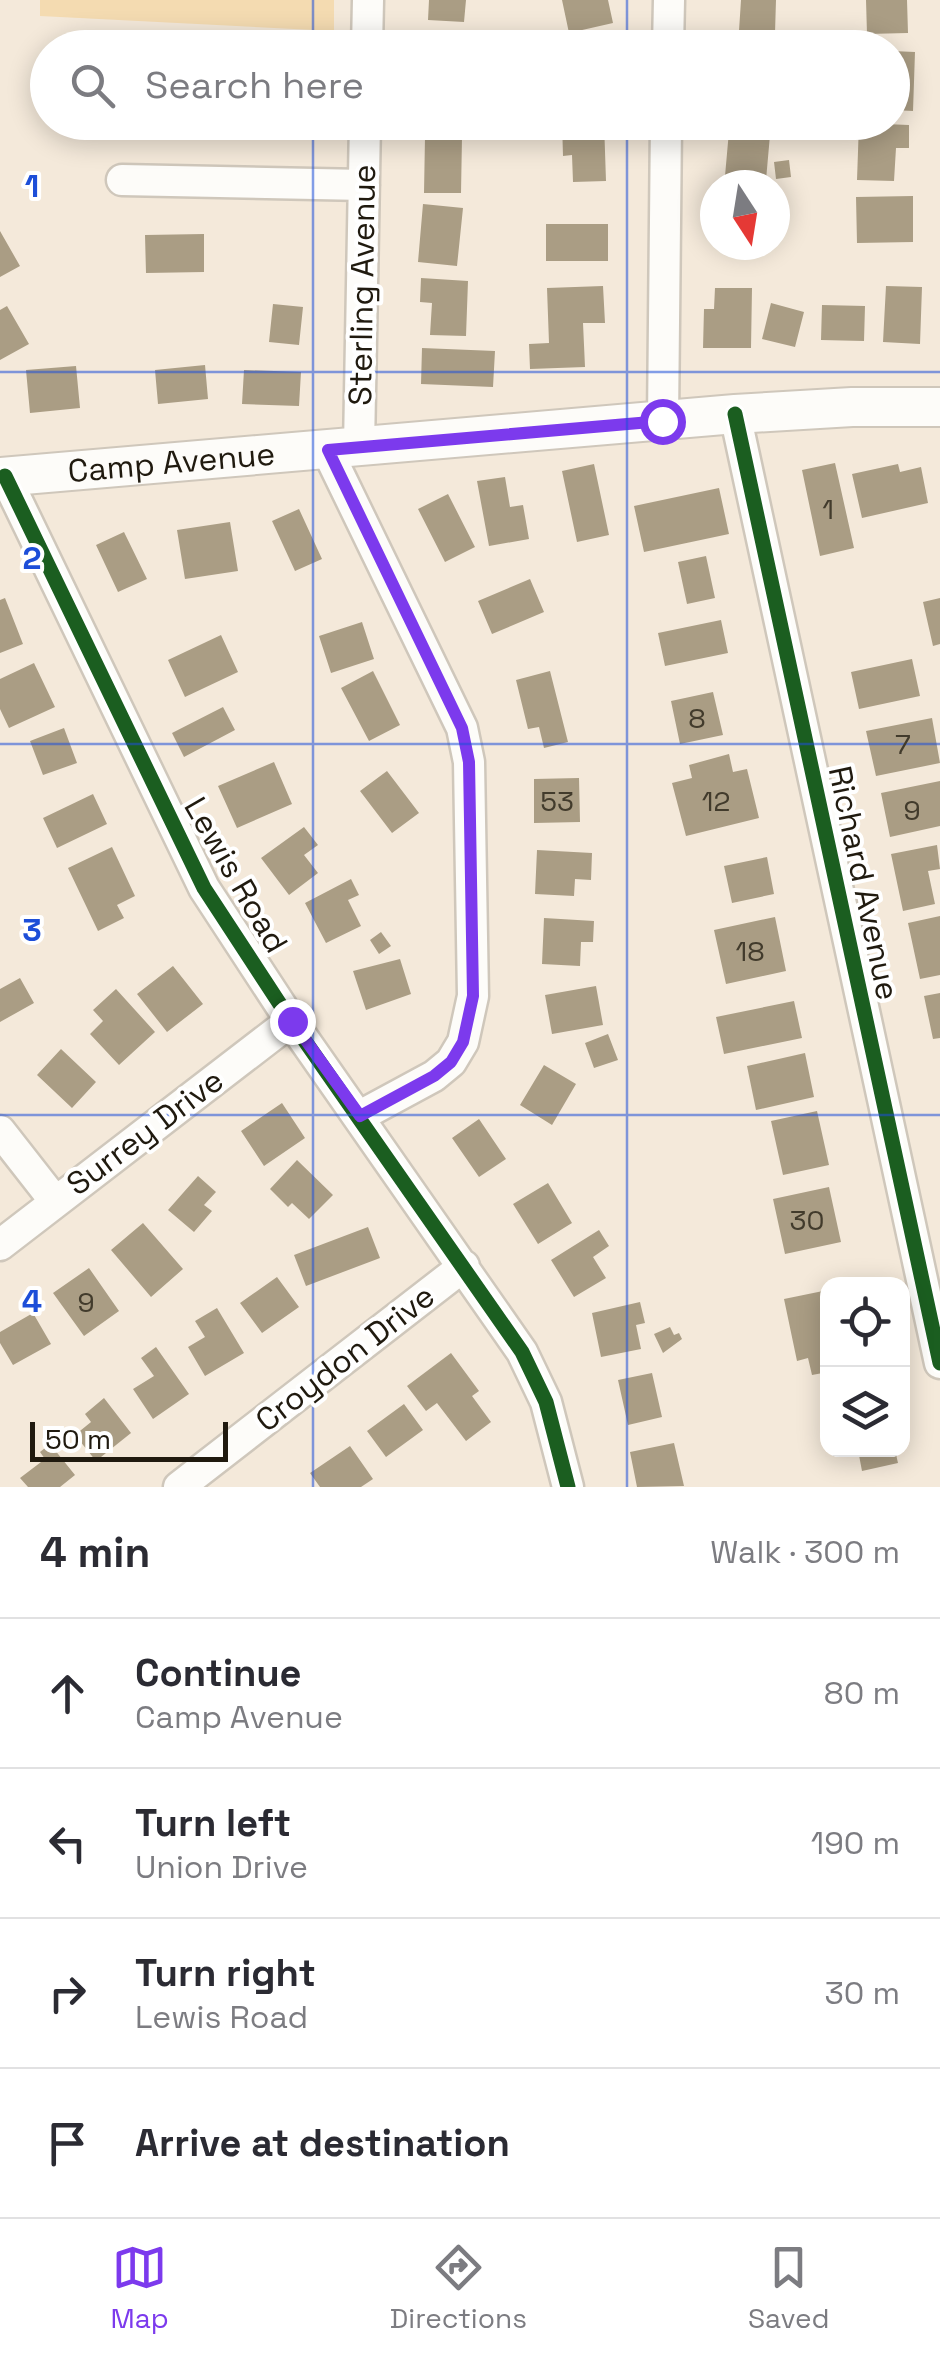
<!DOCTYPE html>
<meta charset="utf-8">
<style>
body{margin:0;font-family:"Space Grotesk",sans-serif;background:#f7f7f7;color:#2b2b33}
.controls{position:absolute;right:30px;bottom:30px;display:grid;overflow:hidden;border-radius:20px;box-shadow:0 5px 25px #0003}
.controls button{width:90px;height:90px;display:grid;place-items:center;padding:0;border:0;border-bottom:2px solid #e1e1e2;background:#fff;color:#2b2b33;font:50px sans-serif}
.compass{position:absolute;left:700px;top:170px;width:90px;height:90px;border-radius:50%;background:#fff;box-shadow:0 5px 25px #0003;rotate:168deg}
.scale{position:absolute;left:30px;bottom:25px;width:198px;box-sizing:border-box;padding-left:10px;border:5px solid #201a0f;border-top:0;font-size:28px;line-height:35px;white-space:nowrap;color:#201a0f;-webkit-text-stroke:8px #fff;paint-order:stroke}
.stop{position:absolute;width:30px;height:30px;margin:-22px;border:8px solid #7c3aed;border-radius:50%;background:#fff}
.stop.end{background:#7c3aed;border-color:#fff;box-shadow:0 2px 10px #0008}
.list{margin:0;padding:0;list-style:none}
h2{display:flex;justify-content:space-between;align-items:center;height:130px;margin:0;padding:0 40px;font-size:42px}
h2 small{font-size:32px;font-weight:400;color:#7c7c81}
.list li{display:grid;grid-template-columns:65px 1fr auto;gap:30px;align-items:center;box-sizing:border-box;height:150px;padding:0 40px;border-top:2px solid #e1e1e2}
.list b{display:block;font-size:38px;white-space:nowrap}
.list p{margin:0;font-size:32px;white-space:nowrap;color:#7c7c81}
.list em{font-size:32px;font-style:normal;color:#7c7c81}
.icon{flex:none;width:55px;height:55px;fill:none;stroke:currentColor;stroke-width:2;stroke-linecap:round;stroke-linejoin:round}
.map{position:relative;flex:none;width:940px;height:1487px;overflow:hidden}
.search{position:absolute;background:#fff;box-shadow:0 5px 25px #0003;left:30px;right:30px;top:30px;height:110px;display:flex;align-items:center;gap:25px;box-sizing:border-box;padding:0 35px;border-radius:55px;color:#7c7c81;font-size:38px}
.sheet{height:730px;background:#fff}
nav{display:flex;justify-content:space-around;align-items:center;box-sizing:border-box;height:140px;border-top:2px solid #e1e1e2;background:#fff;font-size:28px;color:#7c7c81}
nav a{display:grid;justify-items:center;gap:5px}
nav .on{color:#7c3aed}
.map>svg:first-child{display:block}
</style>
<div class="map">
<svg width="940" height="1487" viewBox="0 0 940 1487">
<rect width="100%" height="100%" fill="#f4e9da"/>
<path fill="#f4dbb1" d="M40,0h294v31l-294,-15z"/>
<path fill="#aa9d84" d="M429,0h37l-2,22 -36,-2z
M562,0h46l5,23 -44,10z
M741,0h35l-1,33 -36,-2z
M866,0h41l1,33 -41,1z
M609,42v6h-40v-3z
M892,51l23,1 -2,59 -21,-1z
M271,122h45l-1,14 -45,-3z
M562,122h42l2,59 -33,1 -1,-27 -9,1z
M859,123l50,2v23h-13l-2,33 -37,-1z
M729,131l41,4 -4,45 -41,-4z
M425,137h37l-1,56h-37z
M789,160l2,17 -15,2 -2,-17z
M913,196v46l-56,1 -1,-46z
M423,204l40,4 -6,58 -39,-4z
M546,224h62v37h-62z
M0,231l20,35 -20,11z
M204,234v38l-58,1 -1,-38z
M421,278l47,3 -2,55 -36,-1 2,-32 -12,-1z
M603,286l2,37h-22l2,44 -55,2 -1,-25 20,-1 -2,-55z
M886,286l36,1 -2,57 -37,-2z
M715,288h37l-1,60h-48l1,-39h10z
M771,303l33,9 -9,35 -33,-8z
M273,304l30,3 -4,38 -30,-3z
M822,305l43,1 -1,35 -43,-1z
M7,306l22,38 -29,16v-50z
M422,348l73,3 -2,36 -72,-3z
M205,365l3,34 -50,5 -3,-34z
M76,366l4,42 -50,5 -4,-43z
M244,370l57,2 -2,34 -57,-2z
M835,463l19,85 -34,8 -18,-86z
M594,464l15,71 -32,7 -15,-71z
M898,464l2,8 21,-5 7,36 -66,15 -10,-44z
M505,477l5,30 13,-2 6,34 -40,7 -12,-65z
M719,488l10,46 -85,18 -10,-46z
M448,494l27,53 -30,15 -27,-53z
M299,509l23,50 -27,12 -23,-50z
M230,522l8,49 -53,8 -8,-49z
M124,532l23,47 -29,13 -22,-47z
M706,556l9,42 -28,6 -9,-42z
M530,579l14,33 -52,22 -14,-33z
M5,598l18,46 -23,9v-53z
M940,598v46l-7,2 -10,-44z
M721,620l7,33 -63,13 -7,-33z
M362,622l12,37 -43,14 -12,-37z
M221,635l17,37 -53,25 -17,-37z
M912,659l8,37 -61,13 -8,-37z
M34,663l21,44 -46,21 -9,-19v-30z
M373,671l27,54 -31,16 -28,-53z
M550,671l18,71 -24,6 -5,-21 -11,2 -12,-49z
M713,692l10,43 -43,9 -9,-43z
M223,707l12,23 -51,27 -12,-24z
M932,718l8,45 -64,13 -10,-45z
M64,728l13,35 -34,12 -13,-34z
M729,754l4,18 14,-3 12,49 -73,18 -14,-53 20,-5 -3,-13z
M274,762l18,42 -55,24 -19,-42z
M387,771l32,42 -27,20 -32,-42z
M579,778l1,44 -46,1v-44z
M940,781v45l-50,11 -9,-44z
M93,794l14,30 -50,24 -14,-30z
M304,827l14,18 -14,10 14,18 -29,22 -28,-37z
M937,845l3,24 -12,2 7,33 -32,7 -12,-57z
M112,847l23,49 -18,9 7,13 -26,13 -30,-63z
M537,850l55,3 -1,27 -16,-1 -1,17 -39,-2z
M767,857l7,37 -42,9 -8,-37z
M351,879l8,16 -11,5 13,26 -35,17 -21,-40z
M940,916v59l-20,4 -12,-56z
M775,917l11,54 -60,13 -12,-54z
M544,918l50,3 -1,21h-12l-1,24 -38,-2z
M381,932l10,14 -12,8 -9,-14z
M400,959l11,35 -45,16 -13,-39z
M173,966l30,38 -36,28 -30,-38z
M20,978l14,25 -34,19v-33z
M596,986l7,39 -51,9 -7,-39z
M116,989l39,43 -36,33 -29,-31 13,-13 -10,-11z
M940,993v45l-7,1 -9,-43z
M794,1001l8,37 -78,16 -8,-37z
M608,1034l10,26 -24,8 -9,-25z
M61,1049l35,33 -24,26 -35,-33z
M805,1053l9,44 -58,13 -9,-44z
M544,1065l32,19 -24,41 -32,-20z
M282,1103l23,35 -41,28 -23,-35z
M817,1111l12,54 -46,10 -12,-54z
M479,1119l27,40 -27,18 -27,-39z
M297,1160l36,35 -24,24 -17,-16 -4,4 -18,-18z
M198,1176l18,16 -12,13 8,6 -18,21 -26,-22z
M548,1183l24,40 -34,21 -25,-40z
M829,1187l12,55 -56,12 -12,-55z
M143,1223l40,46 -32,28 -40,-47z
M368,1227l12,31 -74,28 -12,-31z
M599,1230l10,16 -16,11 13,21 -32,19 -23,-37z
M89,1268l30,43 -35,25 -31,-43z
M277,1277l22,30 -37,26 -22,-30z
M823,1291l5,20v61l-16,3 -4,-17 -11,3 -13,-62z
M640,1302l5,21 -9,2 5,24 -40,8 -9,-44z
M217,1308l27,45 -39,23 -17,-29 17,-10 -10,-16z
M33,1313l18,31 -38,21 -13,-22v-11z
M670,1327l4,8 5,-2 3,6 -19,14 -9,-19z
M156,1347l33,47 -36,25 -20,-30 21,-13 -13,-18z
M451,1353l28,38 -7,5 19,26 -25,19 -29,-38 -11,8 -19,-25z
M652,1373l10,44 -34,8 -10,-45z
M104,1398l27,35 -35,28 -21,-26 16,-13 -6,-8z
M404,1404l19,26 -37,27 -19,-26z
M674,1443l10,43 -47,1 -7,-35z
M50,1444l25,31 -15,12h-32l-8,-9 25,-19 -5,-7z
M350,1446l23,33 -12,8h-41l-10,-14z
M858,1450h37l3,13 -36,8z"/>
<g fill="none" stroke-linecap="round" stroke-linejoin="round">
<defs>
<path id="minor" d="M367,48l1,-48
M668,48l1,-48
M122,180l242,5
M735,414l205,949
M663,421l3,-299
M359,447l6,-325
M327,450l135,278 7,34 4,234 -10,46 -12,20 -17,14 -74,40
M5,476l199,412 87,133 231,331 24,50 22,85
M0,1131l54,69
M0,1245l291,-224
M179,1487l285,-221"/>
<g id="tertiary">
<path id="s1" d="M0,477l735,-63 117,-7h88"/>
</g>
</defs>
<use href="#minor" stroke="#cfc7bb" stroke-width="35"/>
<use href="#tertiary" stroke="#cfc7bb" stroke-width="42"/>
<use href="#minor" stroke="#fdfcf9" stroke-width="30"/>
<use href="#tertiary" stroke="#fdfcf9" stroke-width="38"/>
<defs>
<path id="cycleway" d="M735,414l205,949
M5,476l199,412 87,133 231,331 24,50 22,85"/>
</defs>
<use href="#cycleway" stroke="#fff" stroke-width="21"/>
<use href="#cycleway" stroke="#1b5e20" stroke-width="15"/>
</g>
<g fill="none" stroke-linecap="round" stroke-linejoin="round">
<path stroke="#7c3aed" stroke-width="12" d="M292,1021l68,95 74,-40 17,-14 12,-20 10,-46 -4,-234 -7,-34 -134,-278 334,-29"/>
</g>
<path fill="none" stroke="#1d4ed8" stroke-width="2.5" stroke-opacity="0.55" d="M313,0v48M627,0v48M313,122v1365M627,122v1365M0,372h940M0,744h940M0,1115h940"/>
<g text-anchor="middle" stroke-width="8" stroke-linejoin="round" paint-order="stroke">
<g font-size="28" fill="#423b2c">
<text x="828" y="519">1</text>
<text x="697" y="728">8</text>
<text x="903" y="754">7</text>
<text x="557" y="811">53</text>
<text x="716" y="811">12</text>
<text x="912" y="820">9</text>
<text x="750" y="961">18</text>
<text x="807" y="1230">30</text>
<text x="86" y="1312">9</text>
</g>
<g font-size="32" fill="#201a0f" stroke="#fff">
<text transform="translate(362 285) rotate(-89)" y="11">Sterling Avenue</text>
<text dy="11" stroke="none"><textPath href="#s1" startOffset="172">Camp Avenue</textPath></text>
<text transform="translate(236 875) rotate(60)" y="11">Lewis Road</text>
<text transform="translate(864 883) rotate(78)" y="11">Richard Avenue</text>
<text transform="translate(145 1132) rotate(-37)" y="11">Surrey Drive</text>
<text transform="translate(345 1358) rotate(-38)" y="11">Croydon Drive</text>
</g>
</g>
<g font-size="32" text-anchor="middle" font-weight="bold" fill="#1d4ed8" stroke="#fff" stroke-width="8" stroke-linejoin="round" paint-order="stroke">
<text x="32" y="197">1</text>
<text x="32" y="569">2</text>
<text x="32" y="941">3</text>
<text x="32" y="1312">4</text>
</g>
</svg>
<div class="controls">
<button><svg class="icon" aria-label="locate" viewBox="0 0 24 24"><circle cx="12" cy="12" r="6"/><path d="M12 2v4M12 18v4M2 12h4M18 12h4"/></svg></button>
<button><svg class="icon" aria-label="layers" viewBox="0 0 24 24"><path d="M12 4l9 5-9 5-9-5zM3 14l9 5 9-5"/></svg></button>
</div>
<svg class="compass" viewBox="-18 -18 36 36"><path d="M0-13l5 13h-10z" fill="#e53935"/><path d="M0 13l5-13h-10z" fill="#7c7c81"/></svg>
<div class="scale">50 m</div>
<div class="stop" style="left:662px;top:421px"></div>
<div class="stop end" style="left:292px;top:1021px"></div>
<div class="search"><svg class="icon" aria-label="search" viewBox="0 0 24 24"><circle cx="10" cy="10" r="6"/><path d="M15 15l6 6"/></svg>Search here</div>
</div>
<section class="sheet">
<h2>4 min<small>Walk · 300 m</small></h2>
<ul class="list">
<li><svg class="icon" aria-label="ahead" viewBox="0 0 24 24"><path d="M12 20V5M6 11l6-6 6 6"/></svg><div><b>Continue</b><p>Camp Avenue</p></div><em>80 m</em></li>
<li><svg class="icon" aria-label="left" viewBox="0 0 24 24"><path d="M17 20v-9H6M10 6l-5 5 5 5"/></svg><div><b>Turn left</b><p>Union Drive</p></div><em>190 m</em></li>
<li><svg class="icon" aria-label="right" viewBox="0 0 24 24"><path d="M7 20v-9h11M14 6l5 5-5 5"/></svg><div><b>Turn right</b><p>Lewis Road</p></div><em>30 m</em></li>
<li><svg class="icon" aria-label="arrive" viewBox="0 0 24 24"><path d="M6 21V4h12l-3 4 3 4H6"/></svg><div><b>Arrive at destination</b></div></li>
</ul>
</section>
<nav>
<a class="on"><svg class="icon" aria-label="map" viewBox="0 0 24 24"><path d="M3 6l6-2 6 2 6-2v14l-6 2-6-2-6 2zM9 4v14M15 6v14"/></svg>Map</a>
<a><svg class="icon" aria-label="directions" viewBox="0 0 24 24"><path d="M12 3l9 9-9 9-9-9zM9 14v-3h6M13 9l2 2-2 2"/></svg>Directions</a>
<a><svg class="icon" aria-label="saved" viewBox="0 0 24 24"><path d="M7 4h10v16l-5-4-5 4z"/></svg>Saved</a>
</nav>
